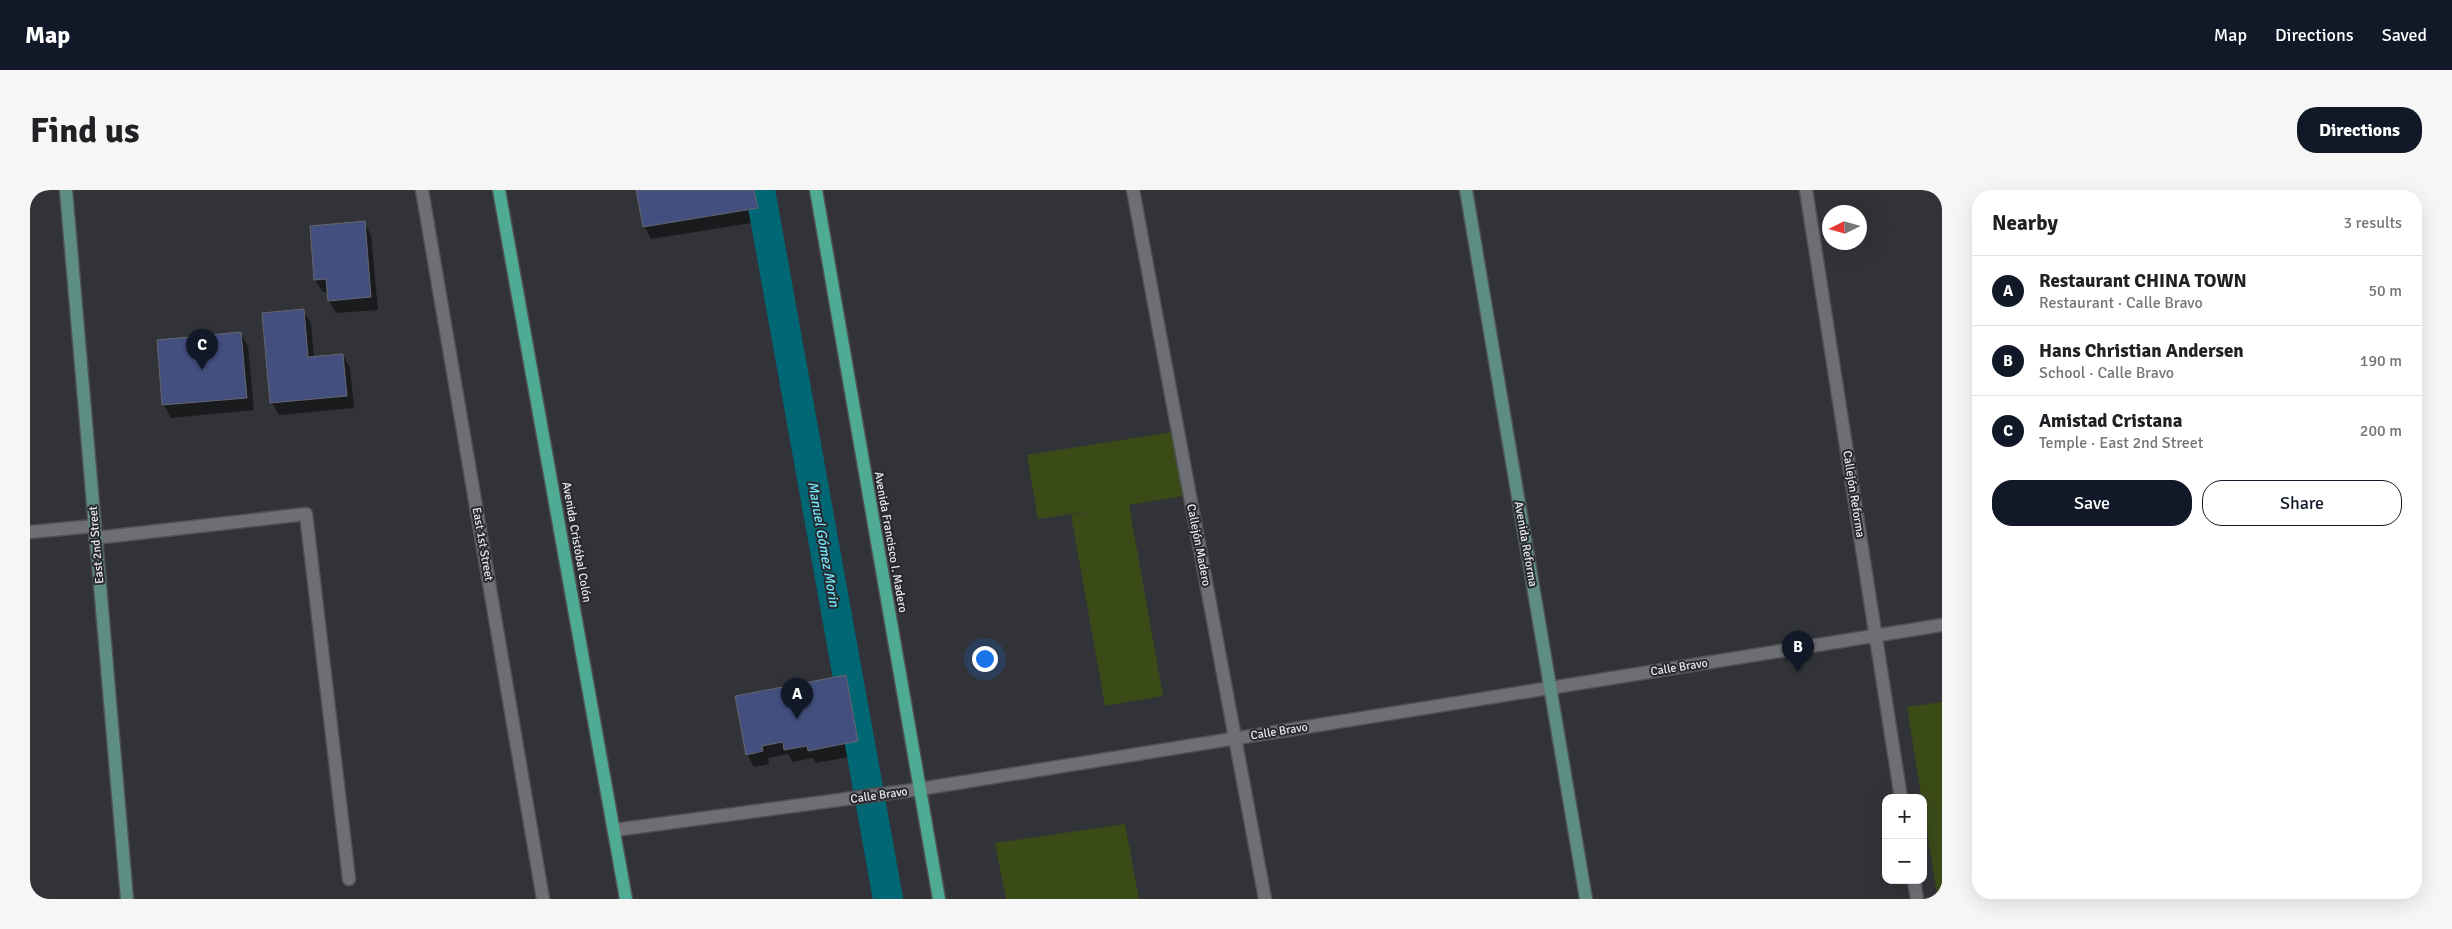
<!DOCTYPE html>
<meta charset="utf-8">
<style>
body{margin:0;font-family:Signika,sans-serif;background:#f6f6f6;color:#202124}
.controls{position:absolute;right:15px;bottom:15px;display:grid;overflow:hidden;border-radius:10px;box-shadow:0 5px 20px #0002}
.controls button{width:45px;height:45px;display:grid;place-items:center;padding:0;border:0;border-bottom:1px solid #e0e0e0;background:#fff;color:#202124;font:25px sans-serif}
.compass{position:absolute;left:1792px;top:15px;width:45px;height:45px;border-radius:50%;background:#fff;box-shadow:0 5px 20px #0002;rotate:265deg}
.you{position:absolute;left:954px;top:468px;width:18px;height:18px;margin:-12px;border:4px solid #fff;border-radius:50%;background:#1a73e8;box-shadow:0 0 0 8px #1a73e833}
.badge{display:grid;place-items:center;width:32px;height:32px;border-radius:50%;background:#111827;color:#fff;font-size:16px;font-weight:700}
.pin{position:absolute;translate:-50% -41px;filter:drop-shadow(0 1px 2px #0008)}
.pin::after{content:'';position:absolute;top:26px;width:18px;height:15px;background:inherit;clip-path:polygon(0 0,100% 0,50% 100%)}
.list{margin:0;padding:0;list-style:none}
h2{display:flex;justify-content:space-between;align-items:center;height:65px;margin:0;padding:0 20px;font-size:21px}
h2 small{font-size:16px;font-weight:400;color:#757577}
.list li{display:grid;grid-template-columns:32px 1fr auto;gap:15px;align-items:center;box-sizing:border-box;height:70px;padding:0 20px;border-top:1px solid #e0e0e0}
.list b{display:block;font-size:19px;white-space:nowrap}
.list p{margin:0;font-size:16px;white-space:nowrap;color:#757577}
.list em{font-size:16px;font-style:normal;color:#757577}
.actions{display:flex;gap:10px;padding:15px 20px}
.actions a{flex:1;padding:11px 0;border:1px solid #111827;border-radius:20px;text-align:center;font-size:18px;color:#111827}
.actions .main{background:#111827;color:#fff}
.map{position:relative;flex:none;width:1912px;height:709px;overflow:hidden;border-radius:20px}
header{display:flex;align-items:center;gap:30px;box-sizing:border-box;height:70px;padding:0 25px;background:#111827;color:#fff}
header strong{font-size:24px}
nav{display:flex;gap:28px;margin-inline-start:auto;font-size:18px}
.intro{display:flex;align-items:center;justify-content:space-between;box-sizing:border-box;height:120px;padding:0 30px}
h1{margin:0;font-size:35px}
.button{padding:12px 22px;border-radius:20px;background:#111827;color:#fff;font-size:18px;font-weight:700}
main{display:flex;gap:30px;padding:0 30px}
aside{flex:1;background:#fff;border-radius:20px;box-shadow:0 5px 20px #0002}
.map>svg:first-child{display:block}
</style>
<header>
<strong>Map</strong>
<nav><a>Map</a><a>Directions</a><a>Saved</a></nav>
</header>
<div class="intro"><h1>Find us</h1><a class="button">Directions</a></div>
<main>
<div class="map">
<svg width="1912" height="709" viewBox="0 0 1912 709">
<rect width="100%" height="100%" fill="#313338"/>
<path fill="#3b4b18" d="M1142,242l11,64 -54,9 34,191 -58,10 -34,-191 21,-4 -54,8 -11,-64z
M1912,512v191l-5,1 -30,-187z
M1095,634l14,75h-133l-11,-56z"/>
<path fill="#0007" d="M607,0h121l6,31 -113,18 -7,-13z
M334,32l7,13 7,75 -42,3 -7,-12 -1,-9h-5l-8,-12z
M273,120l8,13 3,35 29,-3 7,13 4,40 -75,7 -7,-12z
M211,144l7,12 6,64 -83,8 -7,-13 -6,-64z
M815,487l8,12 12,65 -49,9 -3,-5 -20,4 -5,-8 -20,4 1,6 -15,3 -7,-13z"/>
<g fill="none" stroke-linecap="round" stroke-linejoin="round">
<path stroke="#026774" stroke-width="30" d="M730,0l128,709"/>
</g>
<path fill="#434f7f" stroke="#64666c" d="M606,0h118l4,18 -115,19z
M335,31l6,76 -43,4 -2,-22 -12,1 -4,-54z
M274,119l4,48 35,-3 4,42 -77,7 -8,-90z
M211,142l6,66 -85,7 -5,-65z
M816,485l12,66 -50,10 -1,-5 -23,4 -1,-8 -21,4 1,5 -17,4 -11,-59z"/>
<g fill="none" stroke-linecap="round" stroke-linejoin="round">
<defs>
<path id="street" d="M392,0l121,709
M1103,0l132,709
M1776,0l95,608
M0,342l64,-6
M65,348l211,-24 43,365
M585,640l305,-41 1022,-164
M1884,690l3,19"/>
<path id="secondary" d="M36,0l61,709
M1436,0l120,709"/>
<path id="primary" d="M469,0l127,709
M786,0l123,709"/>
</defs>
<use href="#street" stroke="#4f5155" stroke-width="15"/>
<use href="#secondary" stroke="#4f5155" stroke-width="15"/>
<use href="#primary" stroke="#4f5155" stroke-width="15"/>
<use href="#street" stroke="#6d6f75" stroke-width="12"/>
<use href="#secondary" stroke="#5e8d84" stroke-width="12"/>
<use href="#primary" stroke="#4fab94" stroke-width="12"/>
</g>
<g text-anchor="middle" stroke-width="4" stroke-linejoin="round" paint-order="stroke">
<g font-size="12" fill="#e8e9ed" stroke="#27292e">
<text transform="translate(1824 304) rotate(81)" y="4">Callejón Reforma</text>
<text transform="translate(547 352) rotate(80)" y="4">Avenida Cristóbal Colón</text>
<text transform="translate(861 352) rotate(80)" y="4">Avenida Francisco I. Madero</text>
<text transform="translate(453 354) rotate(80)" y="4">East 1st Street</text>
<text transform="translate(1496 354) rotate(80)" y="4">Avenida Reforma</text>
<text transform="translate(66 355) rotate(-95)" y="4">East 2nd Street</text>
<text transform="translate(1169 355) rotate(79)" y="4">Callejón Madero</text>
<text transform="translate(1649 477) rotate(-9)" y="4">Calle Bravo</text>
<text transform="translate(1249 541) rotate(-9)" y="4">Calle Bravo</text>
<text transform="translate(849 605) rotate(-8)" y="4">Calle Bravo</text>
</g>
<g font-size="14" font-style="italic" fill="#71e8fe" stroke="#27292e">
<text transform="translate(794 354) rotate(80)" y="5">Manuel Gómez Morin</text>
</g>
</g>
</svg>
<div class="controls">
<button>+</button>
<button>−</button>
</div>
<svg class="compass" viewBox="-18 -18 36 36"><path d="M0-13l5 13h-10z" fill="#e53935"/><path d="M0 13l5-13h-10z" fill="#757577"/></svg>
<div class="you"></div>
<div class="pin badge" style="left:767px;top:529px">A</div>
<div class="pin badge" style="left:1768px;top:482px">B</div>
<div class="pin badge" style="left:172px;top:180px">C</div>
</div>
<aside>
<h2>Nearby<small>3 results</small></h2>
<ul class="list">
<li><span class="badge">A</span><div><b>Restaurant CHINA TOWN</b><p>Restaurant · Calle Bravo</p></div><em>50 m</em></li>
<li><span class="badge">B</span><div><b>Hans Christian Andersen</b><p>School · Calle Bravo</p></div><em>190 m</em></li>
<li><span class="badge">C</span><div><b>Amistad Cristana</b><p>Temple · East 2nd Street</p></div><em>200 m</em></li>
</ul>
<div class="actions"><a class="main">Save</a><a>Share</a></div>
</aside>
</main>
